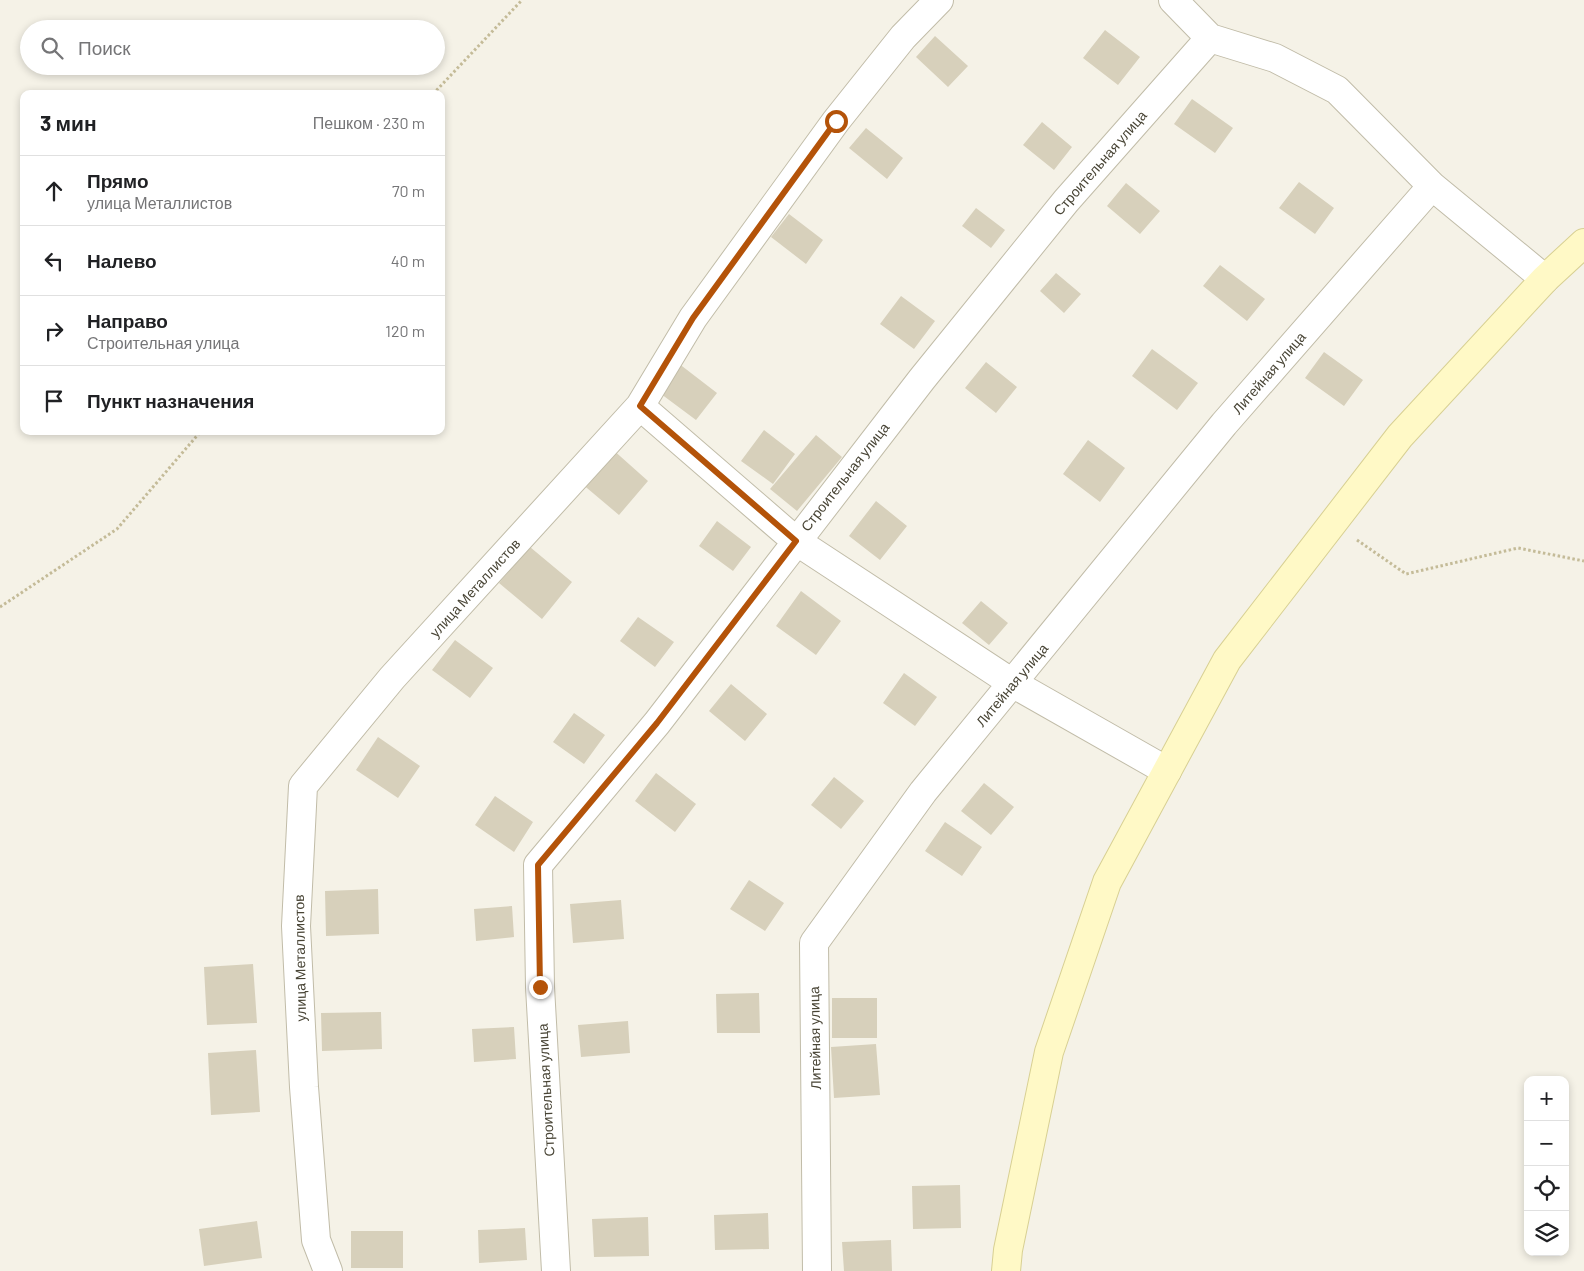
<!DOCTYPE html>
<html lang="ru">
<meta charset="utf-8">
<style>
body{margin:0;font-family:Barlow,sans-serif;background:#f2f2f2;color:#202124}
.controls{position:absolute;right:15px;bottom:15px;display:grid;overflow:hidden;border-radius:10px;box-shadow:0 2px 8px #0003}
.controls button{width:45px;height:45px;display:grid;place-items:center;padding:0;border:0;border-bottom:1px solid #e0e0e0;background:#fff;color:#202124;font:25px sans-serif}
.stop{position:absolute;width:15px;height:15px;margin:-11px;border:4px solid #b45309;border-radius:50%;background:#fff}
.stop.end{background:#b45309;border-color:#fff;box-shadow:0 1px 5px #0008}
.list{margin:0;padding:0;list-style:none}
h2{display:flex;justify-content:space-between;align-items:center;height:65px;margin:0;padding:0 20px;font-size:21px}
h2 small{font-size:16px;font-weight:400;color:#757577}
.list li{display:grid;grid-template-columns:32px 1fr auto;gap:15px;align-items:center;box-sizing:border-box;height:70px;padding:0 20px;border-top:1px solid #e0e0e0}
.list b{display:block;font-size:19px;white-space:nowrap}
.list p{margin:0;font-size:16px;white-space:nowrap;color:#757577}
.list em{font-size:16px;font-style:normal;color:#757577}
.icon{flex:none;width:28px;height:28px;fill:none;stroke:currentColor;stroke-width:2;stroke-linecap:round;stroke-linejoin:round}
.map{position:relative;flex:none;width:1584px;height:1271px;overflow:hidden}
.search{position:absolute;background:#fff;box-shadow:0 2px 8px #0003;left:20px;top:20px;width:425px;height:55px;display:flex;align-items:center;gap:12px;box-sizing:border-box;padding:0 18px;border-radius:28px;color:#757577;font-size:19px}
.panel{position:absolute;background:#fff;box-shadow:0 2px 8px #0003;left:20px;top:90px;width:425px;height:345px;border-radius:10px}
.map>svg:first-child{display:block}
</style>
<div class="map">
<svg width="1584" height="1271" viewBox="0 0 1584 1271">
<rect width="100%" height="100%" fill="#f5f2e7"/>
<path fill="#d7d0bb" d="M1105,30l35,27 -22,28 -35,-27z
M935,36l33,30 -20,21 -32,-30z
M1192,99l41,29 -18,25 -41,-29z
M1042,122l30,25 -18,23 -31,-25z
M866,128l37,30 -16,21 -38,-31z
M1299,182l35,26 -19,26 -36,-26z
M1126,183l34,28 -20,23 -33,-28z
M976,208l29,22 -14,18 -29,-22z
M789,214l34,26 -17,24 -35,-27z
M1220,265l45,34 -18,22 -44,-35z
M1056,273l25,21 -17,19 -24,-22z
M901,296l34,25 -21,28 -34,-25z
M1152,349l46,34 -21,27 -45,-34z
M1324,352l39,28 -19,26 -39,-28z
M986,362l31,25 -21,26 -31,-25z
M678,363l39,30 -21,27 -39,-29z
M764,430l31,24 -22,30 -32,-23z
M816,435l26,22 -45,54 -27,-22z
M1088,440l37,28 -25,34 -37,-28z
M611,448l37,33 -29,34 -38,-32z
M876,501l31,25 -27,34 -31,-24z
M717,521l34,26 -18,24 -34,-25z
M530,547l42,35 -30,37 -43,-36z
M801,591l40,30 -25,34 -40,-29z
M981,601l27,22 -19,22 -27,-22z
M638,617l36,25 -19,25 -35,-26z
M455,640l38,28 -23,30 -38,-28z
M904,673l33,24 -22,29 -32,-23z
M731,684l36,30 -22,27 -36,-30z
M574,713l31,22 -21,29 -31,-22z
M378,737l42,29 -22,32 -42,-28z
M656,773l40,31 -21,28 -40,-31z
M834,777l30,24 -23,28 -30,-24z
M984,783l30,24 -23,28 -30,-24z
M495,796l38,26 -19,30 -39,-27z
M945,822l37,25 -20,29 -37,-25z
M749,880l35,23 -19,28 -35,-22z
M378,889l1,45 -53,2 -1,-45z
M621,900l3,39 -51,4 -3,-39z
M512,906l2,31 -38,4 -2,-32z
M253,964l4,59 -50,2 -3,-58z
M759,993l1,40h-43l-1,-39z
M832,998h45v40h-45z
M381,1012l1,37 -60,2 -1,-38z
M628,1021l2,32 -49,4 -3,-32z
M514,1027l2,32 -42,3 -2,-33z
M876,1044l4,51 -46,3 -3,-51z
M256,1050l4,62 -49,3 -3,-62z
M960,1185l1,43 -48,1 -1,-43z
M768,1213l1,36 -54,1 -1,-35z
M648,1217l1,39 -55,1 -2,-38z
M257,1221l5,37 -58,8 -5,-37z
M525,1228l2,32 -48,3 -1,-33z
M351,1231h52v37h-52z
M891,1240l1,31h-48l-2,-29z"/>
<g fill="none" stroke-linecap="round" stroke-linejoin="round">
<defs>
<path id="street" d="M1173,0l37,38 65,20 62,32 95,96 113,93
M640,406l156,135 218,143 153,87
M328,1271l-12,-31 -12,-153 -8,-161 7,-140 89,-108 248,-272 53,-88 143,-197 67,-84 36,-37
M556,1271l-16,-284 -2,-122 119,-142 265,-344 144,-178 144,-163
M817,1271l-3,-328 109,-151 301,-368 208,-238"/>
<path id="secondary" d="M1006,1271l2,-21 41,-198 58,-170 120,-222 173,-224 145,-157 39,-36"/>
</defs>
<use href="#street" stroke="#c1bca8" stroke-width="30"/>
<use href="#secondary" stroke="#d8d093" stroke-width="30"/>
<path stroke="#c4bb98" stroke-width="3" stroke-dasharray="2.5 2.5" stroke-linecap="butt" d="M433,94l89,-94
M1357,540l49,34 112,-26 66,13
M0,607l117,-78 84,-98"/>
<use href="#street" stroke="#fff" stroke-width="28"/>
<use href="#secondary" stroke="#fff9c6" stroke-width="28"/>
</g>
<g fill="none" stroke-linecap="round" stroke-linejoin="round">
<path stroke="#b45309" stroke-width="6" d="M540,987l-2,-122 119,-142 139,-182 -156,-135 53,-88 143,-197"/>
</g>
<g text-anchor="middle" stroke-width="4.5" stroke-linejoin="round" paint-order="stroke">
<g font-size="14" fill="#484435" stroke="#fff">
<text transform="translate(1100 163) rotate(-49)" y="5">Строительная улица</text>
<text transform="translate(1269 373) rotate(-49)" y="5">Литейная улица</text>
<text transform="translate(845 477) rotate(-52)" y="5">Строительная улица</text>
<text transform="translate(475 588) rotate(-48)" y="5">улица Металлистов</text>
<text transform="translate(1012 685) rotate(-50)" y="5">Литейная улица</text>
<text transform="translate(300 958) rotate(-91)" y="5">улица Металлистов</text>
<text transform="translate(815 1038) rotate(-91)" y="5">Литейная улица</text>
<text transform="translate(546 1090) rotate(-93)" y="5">Строительная улица</text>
</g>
</g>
</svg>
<div class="controls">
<button>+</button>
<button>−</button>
<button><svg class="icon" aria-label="locate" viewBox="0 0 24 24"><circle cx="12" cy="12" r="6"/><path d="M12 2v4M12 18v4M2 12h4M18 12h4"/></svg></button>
<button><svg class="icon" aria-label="layers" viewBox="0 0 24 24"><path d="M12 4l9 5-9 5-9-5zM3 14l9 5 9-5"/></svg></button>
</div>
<div class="stop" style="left:836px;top:121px"></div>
<div class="stop end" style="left:540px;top:987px"></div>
<div class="search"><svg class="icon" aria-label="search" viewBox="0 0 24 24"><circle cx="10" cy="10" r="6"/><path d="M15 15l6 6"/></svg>Поиск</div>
<section class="panel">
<h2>3 мин<small>Пешком · 230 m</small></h2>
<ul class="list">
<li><svg class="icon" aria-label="ahead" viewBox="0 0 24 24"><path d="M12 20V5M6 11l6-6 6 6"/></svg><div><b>Прямо</b><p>улица Металлистов</p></div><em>70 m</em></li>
<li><svg class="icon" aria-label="left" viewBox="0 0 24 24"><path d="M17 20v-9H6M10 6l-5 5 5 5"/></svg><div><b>Налево</b></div><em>40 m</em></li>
<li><svg class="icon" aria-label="right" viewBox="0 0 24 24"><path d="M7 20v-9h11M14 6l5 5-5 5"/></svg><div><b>Направо</b><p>Строительная улица</p></div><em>120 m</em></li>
<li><svg class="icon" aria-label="arrive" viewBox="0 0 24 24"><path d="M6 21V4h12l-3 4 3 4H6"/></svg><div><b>Пункт назначения</b></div></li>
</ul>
</section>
</div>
